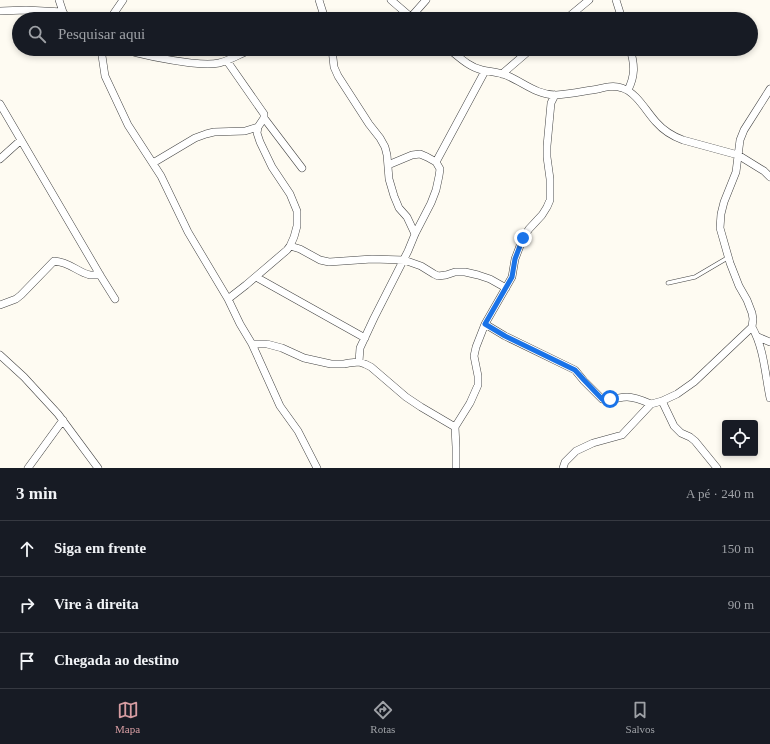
<!DOCTYPE html>
<html lang="pt">
<meta charset="utf-8">
<style>
body{margin:0;font-family:"Times New Roman",serif;background:#242831;color:#f1f3f6}
.controls{position:absolute;right:12px;bottom:12px;display:grid;overflow:hidden;border-radius:4px;box-shadow:0 2px 6px #0003}
.controls button{width:36px;height:36px;display:grid;place-items:center;padding:0;border:0;border-bottom:1px solid #363941;background:#171b24;color:#f1f3f6;font:20px sans-serif}
.stop{position:absolute;width:12px;height:12px;margin:-9px;border:3px solid #1a73e8;border-radius:50%;background:#fff}
.stop.end{background:#1a73e8;border-color:#fff;box-shadow:0 1px 4px #0008}
.list{margin:0;padding:0;list-style:none}
h2{display:flex;justify-content:space-between;align-items:center;height:52px;margin:0;padding:0 16px;font-size:17px}
h2 small{font-size:13px;font-weight:400;color:#9ea1a6}
.list li{display:grid;grid-template-columns:26px 1fr auto;gap:12px;align-items:center;box-sizing:border-box;height:56px;padding:0 16px;border-top:1px solid #363941}
.list b{display:block;font-size:15px;white-space:nowrap}
.list em{font-size:13px;font-style:normal;color:#9ea1a6}
.icon{flex:none;width:22px;height:22px;fill:none;stroke:currentColor;stroke-width:2;stroke-linecap:round;stroke-linejoin:round}
.map{position:relative;flex:none;width:770px;height:468px;overflow:hidden}
.search{position:absolute;background:#171b24;box-shadow:0 2px 6px #0003;left:12px;right:12px;top:12px;height:44px;display:flex;align-items:center;gap:10px;box-sizing:border-box;padding:0 14px;border-radius:22px;color:#9ea1a6;font-size:15px}
.sheet{height:220px;background:#171b24}
nav{display:flex;justify-content:space-around;align-items:center;box-sizing:border-box;height:56px;border-top:1px solid #363941;background:#171b24;font-size:11px;color:#9ea1a6}
nav a{display:grid;justify-items:center;gap:2px}
nav .on{color:#d69ca1}
.map>svg:first-child{display:block}
</style>
<div class="map">
<svg width="770" height="468" viewBox="0 0 770 468">
<rect width="100%" height="100%" fill="#fefbf2"/>
<g fill="none" stroke-linecap="round" stroke-linejoin="round">
<defs>
<path id="service" d="M668,283l27,-6 34,-20"/>
<path id="minor" d="M59,0l4,12 4,7
M319,0l6,19
M391,0l22,19
M616,0l6,19
M0,11l26,-1 37,2
M110,19l13,-19
M408,19l3,-2 15,-17
M566,19l23,-19
M101,49l4,27 23,49 33,51 27,56 40,67 12,25 12,20 28,62 18,25 19,37
M122,49c23,7 46,11 69,14 10,1 19,2 28,0 12,-3 22,-10 34,-14
M332,49l2,18 4,9 31,48 11,14 5,9 2,8 2,24 5,17 5,12 8,9 8,17
M449,49c10,8 20,18 33,21 9,2 18,2 26,6 16,7 29,19 48,19 14,-1 28,-4 42,-6 8,-2 16,-4 24,-1 14,4 24,23 34,34 7,8 16,14 27,18l55,15 26,16 6,6
M227,61l37,53v4l-6,9 -1,6 3,9 12,25 18,27 7,17v15l-3,11 -4,9 -3,4 -41,35 -18,14
M502,74l29,-25
M628,90c7,-14 7,-25 2,-41
M0,104l100,171 15,24
M264,118l38,50
M0,159l21,-19
M436,162l49,-91
M153,163l42,-25 11,-4 8,-2 31,-1 13,-4
M290,246l10,3 20,11 9,2 43,-3 32,1 17,6 13,8 4,2 8,-1 9,-3h10l13,3 12,4 16,9
M256,277l109,61
M0,305l16,-6 5,-4 33,-34c16,1 23,11 36,14 3,0 7,0 10,0
M485,324l20,12 70,34 9,11 18,18c8,2 17,-2 25,-2 8,0 17,4 24,7
M752,327c12,21 13,47 18,71
M758,337l12,5
M252,344h15l15,4 22,10 27,6h13l5,-1 10,-1 1,-14 14,-30 34,-67 7,-17 16,-31 5,-13 3,-14 1,-7 -4,-7 -9,-5 -7,-3 -8,1 -24,10
M0,355l24,22 34,37 40,54
M359,362l6,2 6,3 35,30 15,10 34,20
M662,401l12,25 7,7 9,4 5,4 22,27
M28,468l35,-48
M456,468v-21l-1,-20 15,-24 8,-18v-9l-4,-20 2,-9 9,-23 27,-47 3,-18 8,-21 6,-9 13,-14 5,-8 3,-7v-21l-3,-22v-11l4,-43 4,-8
M563,468l2,-6 11,-11 17,-8 29,-8 29,-31 11,-3 15,-7 17,-12 58,-55 1,-8 -1,-6 -5,-13 -8,-14 -9,-23 -10,-35 1,-14 3,-12 12,-30 4,-32 4,-10 26,-41"/>
</defs>
<use href="#service" stroke="#424242" stroke-width="4.5"/>
<use href="#minor" stroke="#424242" stroke-width="8"/>
<use href="#service" stroke="#fff" stroke-width="3.5"/>
<use href="#minor" stroke="#fff" stroke-width="7"/>
</g>
<g fill="none" stroke-linecap="round" stroke-linejoin="round">
<path stroke="#1a73e8" stroke-width="5" d="M523,238l-8,21 -3,18 -27,47 20,12 70,34 9,10 18,19 4,1 4,-1"/>
</g>
</svg>
<div class="controls">
<button><svg class="icon" aria-label="locate" viewBox="0 0 24 24"><circle cx="12" cy="12" r="6"/><path d="M12 2v4M12 18v4M2 12h4M18 12h4"/></svg></button>
</div>
<div class="stop" style="left:610px;top:399px"></div>
<div class="stop end" style="left:523px;top:238px"></div>
<div class="search"><svg class="icon" aria-label="search" viewBox="0 0 24 24"><circle cx="10" cy="10" r="6"/><path d="M15 15l6 6"/></svg>Pesquisar aqui</div>
</div>
<section class="sheet">
<h2>3 min<small>A pé · 240 m</small></h2>
<ul class="list">
<li><svg class="icon" aria-label="ahead" viewBox="0 0 24 24"><path d="M12 20V5M6 11l6-6 6 6"/></svg><div><b>Siga em frente</b></div><em>150 m</em></li>
<li><svg class="icon" aria-label="right" viewBox="0 0 24 24"><path d="M7 20v-9h11M14 6l5 5-5 5"/></svg><div><b>Vire à direita</b></div><em>90 m</em></li>
<li><svg class="icon" aria-label="arrive" viewBox="0 0 24 24"><path d="M6 21V4h12l-3 4 3 4H6"/></svg><div><b>Chegada ao destino</b></div></li>
</ul>
</section>
<nav>
<a class="on"><svg class="icon" aria-label="map" viewBox="0 0 24 24"><path d="M3 6l6-2 6 2 6-2v14l-6 2-6-2-6 2zM9 4v14M15 6v14"/></svg>Mapa</a>
<a><svg class="icon" aria-label="directions" viewBox="0 0 24 24"><path d="M12 3l9 9-9 9-9-9zM9 14v-3h6M13 9l2 2-2 2"/></svg>Rotas</a>
<a><svg class="icon" aria-label="saved" viewBox="0 0 24 24"><path d="M7 4h10v16l-5-4-5 4z"/></svg>Salvos</a>
</nav>
